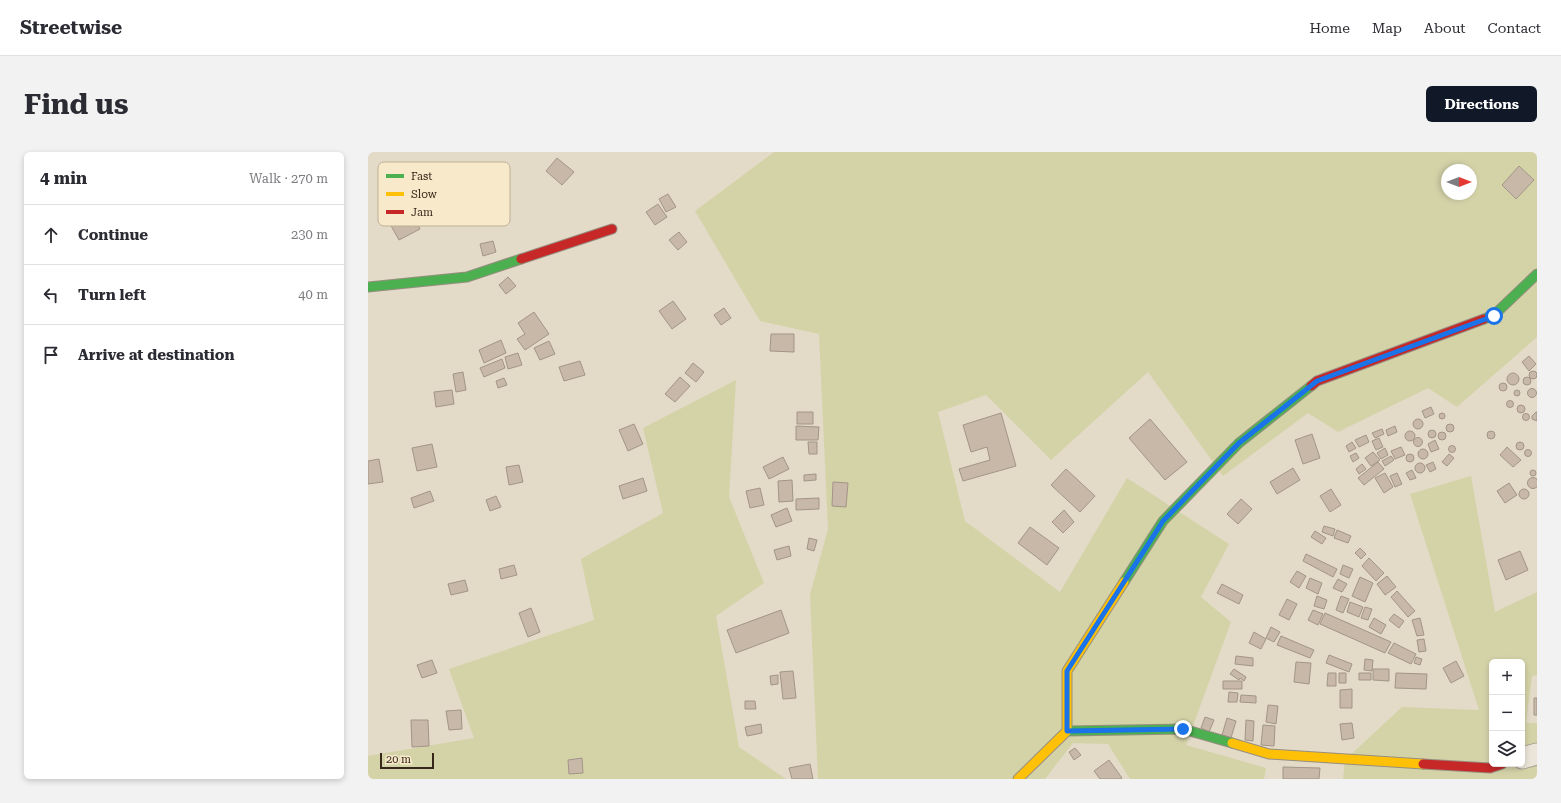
<!DOCTYPE html>
<meta charset="utf-8">
<style>
body{margin:0;font-family:"Roboto Serif",serif;background:#f2f2f3;color:#2b2b33}
.controls{position:absolute;right:12px;bottom:12px;display:grid;overflow:hidden;border-radius:6px;box-shadow:0 2px 6px #0003}
.controls button{width:36px;height:36px;display:grid;place-items:center;padding:0;border:0;border-bottom:1px solid #e1e1e2;background:#fff;color:#2b2b33;font:20px sans-serif}
.compass{position:absolute;left:1073px;top:12px;width:36px;height:36px;border-radius:50%;background:#fff;box-shadow:0 2px 6px #0003;rotate:90deg}
.scale{position:absolute;left:12px;bottom:10px;width:54px;box-sizing:border-box;padding-left:4px;border:2px solid #36271a;border-top:0;font-size:11px;line-height:14px;white-space:nowrap;color:#36271a;-webkit-text-stroke:3px #f7e9ca;paint-order:stroke}
.stop{position:absolute;width:12px;height:12px;margin:-9px;border:3px solid #1a73e8;border-radius:50%;background:#fff}
.stop.end{background:#1a73e8;border-color:#fff;box-shadow:0 1px 4px #0008}
.list{margin:0;padding:0;list-style:none}
h2{display:flex;justify-content:space-between;align-items:center;height:52px;margin:0;padding:0 16px;font-size:17px}
h2 small{font-size:13px;font-weight:400;color:#7c7c81}
.list li{display:grid;grid-template-columns:26px 1fr auto;gap:12px;align-items:center;box-sizing:border-box;height:60px;padding:0 16px;border-top:1px solid #e1e1e2}
.list b{display:block;font-size:15px;white-space:nowrap}
.list em{font-size:13px;font-style:normal;color:#7c7c81}
.icon{flex:none;width:22px;height:22px;fill:none;stroke:currentColor;stroke-width:2;stroke-linecap:round;stroke-linejoin:round}
.map{position:relative;flex:none;width:1169px;height:627px;overflow:hidden;border-radius:6px}
header{display:flex;align-items:center;gap:24px;box-sizing:border-box;height:56px;padding:0 20px;background:#fff;border-bottom:1px solid #e1e1e2}
header strong{font-size:19px}
nav{display:flex;gap:22px;margin-inline-start:auto;font-size:14px}
.intro{display:flex;align-items:center;justify-content:space-between;box-sizing:border-box;height:96px;padding:0 24px}
h1{margin:0;font-size:28px}
.button{padding:10px 18px;border-radius:6px;background:#111827;color:#fff;font-size:14px;font-weight:700}
main{display:flex;gap:24px;padding:0 24px}
aside{flex:1;background:#fff;border-radius:6px;box-shadow:0 2px 6px #0003}
.map>svg:first-child{display:block}
</style>
<header>
<strong>Streetwise</strong>
<nav><a>Home</a><a>Map</a><a>About</a><a>Contact</a></nav>
</header>
<div class="intro"><h1>Find us</h1><a class="button">Directions</a></div>
<main>
<aside>
<h2>4 min<small>Walk · 270 m</small></h2>
<ul class="list">
<li><svg class="icon" aria-label="ahead" viewBox="0 0 24 24"><path d="M12 20V5M6 11l6-6 6 6"/></svg><div><b>Continue</b></div><em>230 m</em></li>
<li><svg class="icon" aria-label="left" viewBox="0 0 24 24"><path d="M17 20v-9H6M10 6l-5 5 5 5"/></svg><div><b>Turn left</b></div><em>40 m</em></li>
<li><svg class="icon" aria-label="arrive" viewBox="0 0 24 24"><path d="M6 21V4h12l-3 4 3 4H6"/></svg><div><b>Arrive at destination</b></div></li>
</ul>
</aside>
<div class="map">
<svg width="1169" height="627" viewBox="0 0 1169 627">
<rect width="100%" height="100%" fill="#e3dac7"/>
<path fill="#d4d3a8" fill-rule="evenodd" d="M406,0h763v185l-80,70 -29,-19 -90,44 -30,-19 -85,63 -75,-104 -97,88 -65,-65 -48,17 27,109 95,71 67,-114 102,66 -28,53 30,25 -45,123 80,23 -2,11h-134l-22,-35 -35,-1 -28,36h-227l-8,-184 18,-66 -9,-195 -59,-13 -65,-110zM1079,18h24v24h-24z
M368,228l-7,117 35,86 -48,33 23,131 47,32h-418v-23l106,-18 -25,-69 145,-49 -13,-61 82,-46 -20,-85z
M1103,324l24,136 42,-20v83l-5,1 -6,47h11v56h-194l2,-19 57,-53 77,3 -69,-216zM1124,510h30v102h-30z"/>
<path fill="#c7b8a8" stroke="#a39587" d="M189,6l17,14 -12,13 -16,-14z
M1151,14l15,14 -18,19 -14,-14z
M300,42l8,13 -10,5 -7,-13z
M290,52l9,13 -12,8 -9,-13z
M43,60l9,17 -21,11 -9,-16z
M311,80l8,10 -9,8 -9,-10z
M125,89l3,11 -13,4 -3,-12z
M140,125l8,9 -10,8 -7,-9z
M305,149l13,18 -14,10 -13,-18z
M356,156l7,10 -10,7 -7,-10z
M166,160l15,22 -24,16 -8,-11 8,-5 -7,-11z
M403,182h23v18l-24,-1z
M133,188l5,13 -22,10 -5,-13z
M181,189l6,13 -15,6 -6,-12z
M150,201l4,12 -14,4 -3,-12z
M1161,204l7,8 -7,7 -7,-9z
M134,207l3,9 -21,9 -4,-9z
M212,209l5,14 -21,6 -5,-14z
M325,211l11,9 -8,10 -11,-9z
M1161 223a4 4 0 1 1 8 0a4 4 0 1 1-8 0Z
M95,220l3,18 -10,2 -3,-18z
M1139 227a6 6 0 1 1 12 0a6 6 0 1 1-12 0Z
M312,225l10,9 -15,16 -10,-8z
M1155 229a4 4 0 1 1 8 0a4 4 0 1 1-8 0Z
M136,226l3,7 -9,3 -2,-7z
M1131 235a4 4 0 1 1 8 0a4 4 0 1 1-8 0Z
M1159.5 241a4.5 4.5 0 1 1 9 0a4.5 4.5 0 1 1-9 0Z
M84,238l2,14 -18,3 -2,-15z
M1146 241a3 3 0 1 1 6 0a3 3 0 1 1-6 0Z
M1138.5 252a3.5 3.5 0 1 1 7 0a3.5 3.5 0 1 1-7 0Z
M1149 257a4 4 0 1 1 8 0a4 4 0 1 1-8 0Z
M1063,255l3,7 -9,4 -3,-7z
M429,260h16v12h-16z
M1168,260h1v9l-5,-2v-3z
M1071 264a3 3 0 1 1 6 0a3 3 0 1 1-6 0Z
M633,261l15,53 -53,15 -4,-12 31,-9 -3,-13 -16,5 -8,-27z
M1154.5 265a3.5 3.5 0 1 1 7 0a3.5 3.5 0 1 1-7 0Z
M782,267l37,43 -22,18 -36,-42z
M1045 272a5 5 0 1 1 10 0a5 5 0 1 1-10 0Z
M1078 276a4 4 0 1 1 8 0a4 4 0 1 1-8 0Z
M266,272l9,20 -15,7 -9,-21z
M428,274l23,1 -1,13h-22z
M1027,274l2,6 -9,4 -2,-6z
M1014,277l2,5 -9,4 -3,-5z
M1060 282a4 4 0 1 1 8 0a4 4 0 1 1-8 0Z
M1119 283a4 4 0 1 1 8 0a4 4 0 1 1-8 0Z
M1037 284a5 5 0 1 1 10 0a5 5 0 1 1-10 0Z
M1070 284a4 4 0 1 1 8 0a4 4 0 1 1-8 0Z
M944,282l8,24 -17,6 -8,-24z
M998,283l3,7 -10,5 -4,-7z
M1045.5 290a4.5 4.5 0 1 1 9 0a4.5 4.5 0 1 1-9 0Z
M1011,286l4,9 -7,3 -4,-9z
M1067,288l4,9 -8,3 -3,-8z
M1148 294a4 4 0 1 1 8 0a4 4 0 1 1-8 0Z
M440,290h9v12h-8z
M984,290l4,6 -7,4 -3,-6z
M64,292l5,23 -20,4 -5,-23z
M1080.5 297a3.5 3.5 0 1 1 7 0a3.5 3.5 0 1 1-7 0Z
M1033,295l4,8 -10,4 -4,-8z
M1139,295l14,13 -8,7 -13,-12z
M1017,296l3,7 -7,4 -4,-6z
M1050 302a5 5 0 1 1 10 0a5 5 0 1 1-10 0Z
M1156.5 301a3.5 3.5 0 1 1 7 0a3.5 3.5 0 1 1-7 0Z
M1005,300l7,8 -9,6 -6,-8z
M988,301l3,5 -6,4 -3,-6z
M1081,302l5,4 -7,8 -5,-4z
M1038 306a4 4 0 1 1 8 0a4 4 0 1 1-8 0Z
M1023,304l3,4 -9,6 -3,-5z
M415,305l6,12 -20,10 -6,-12z
M11,307l4,23 -15,2v-23z
M1010,310l6,7 -20,16 -6,-7z
M1065,310l3,7 -6,3 -4,-7z
M1047 316a5 5 0 1 1 10 0a5 5 0 1 1-10 0Z
M994,312l4,5 -7,5 -3,-5z
M151,313l4,17 -14,3 -3,-18z
M925,316l7,12 -23,14 -7,-12z
M698,317l29,27 -15,16 -29,-27z
M1044,318l4,8 -6,2 -4,-7z
M1162 321a3 3 0 1 1 6 0a3 3 0 1 1-6 0Z
M1017,321l8,14 -9,6 -9,-15z
M1029,321l5,11 -7,3 -5,-11z
M448,322v6l-12,1v-6z
M1159.5 331a5.5 5.5 0 1 1 11 0a5.5 5.5 0 1 1-11 0Z
M275,326l4,13 -24,8 -4,-13z
M424,328l1,21 -14,1 -1,-21z
M465,330l15,1 -2,24 -14,-1z
M1141,331l8,12 -12,8 -8,-12z
M392,336l4,17 -14,3 -4,-17z
M1151 342a5 5 0 1 1 10 0a5 5 0 1 1-10 0Z
M963,337l10,16 -11,7 -10,-16z
M62,339l4,10 -20,7 -3,-10z
M128,344l5,11 -11,4 -4,-11z
M451,346v11l-23,1v-11z
M873,347l11,10 -14,15 -11,-10z
M419,356l5,13 -16,6 -5,-12z
M696,358l10,12 -11,11 -11,-11z
M956,374l11,3 -2,7 -11,-4z
M662,375l29,21 -12,17 -29,-22z
M969,378l14,6 -3,7 -14,-5z
M947,379l11,7 -4,6 -11,-7z
M441,386l8,2 -3,11 -7,-2z
M421,394l2,10 -14,4 -3,-10z
M992,396l6,6 -5,5 -6,-6z
M1152,399l8,19 -22,10 -8,-20z
M938,402l31,15 -4,8 -30,-16z
M1001,406l15,15 -8,8 -14,-15z
M146,413l3,10 -16,4 -2,-10z
M975,413l10,4 -4,9 -9,-4z
M929,419l9,5 -7,12 -9,-6z
M1019,424l9,11 -11,8 -8,-11z
M992,425l13,6 -8,19 -13,-6z
M942,426l12,5 -4,11 -12,-6z
M970,427l9,5 -5,8 -9,-4z
M97,428l3,11 -17,4 -3,-11z
M854,432l21,11 -4,9 -22,-11z
M1029,439l18,20 -7,6 -17,-20z
M949,444l10,4 -3,9 -10,-3z
M973,444l8,3 -6,14 -7,-3z
M919,447l10,5 -8,16 -10,-5z
M982,450l13,5 -4,10 -12,-5z
M997,455l7,2 -4,11 -7,-2z
M163,456l9,24 -12,5 -9,-24z
M413,458l8,23 -53,20 -9,-23z
M945,458l10,4 -5,11 -10,-5z
M957,461l66,29 -6,11 -65,-29z
M1026,462l10,7 -5,7 -10,-8z
M1006,466l12,7 -5,9 -12,-7z
M1052,466l4,17 -7,1 -5,-16z
M903,475l9,5 -6,10 -8,-4z
M886,480l12,7 -5,10 -12,-6z
M913,484l33,14 -4,8 -33,-13z
M1056,487l2,12 -7,1 -2,-12z
M1026,491l22,11 -5,10 -23,-11z
M961,503l23,9 -3,8 -23,-9z
M868,504l17,2v8l-18,-2z
M1048,505l6,2 -2,6 -6,-2z
M997,507l8,1 -1,11 -8,-1z
M64,508l5,13 -15,5 -5,-13z
M1088,509l8,15 -13,7 -8,-15z
M928,510l15,1 -2,21 -15,-2z
M866,517l12,8 -2,4 -4,-3 -1,2 -9,-6z
M1005,517h16v12l-16,-1z
M425,519l3,27 -13,1 -3,-27z
M960,521h8v13h-9z
M971,521h7v10h-7z
M991,521h12v7h-12z
M1028,521l31,1 -1,15 -31,-1z
M410,523v9l-7,1 -1,-9z
M855,529h19v8h-19z
M984,537v19h-12v-18z
M861,540l9,1 -1,9h-9z
M873,543l15,1v7l-16,-1z
M1166,546h3v17h-3z
M377,549h10l1,8h-11z
M900,553l10,1 -2,18 -10,-2z
M93,558l1,19 -13,1 -3,-19z
M837,565l9,3 -5,12 -8,-4z
M859,566l9,3 -5,17 -9,-3z
M43,568h17l1,26 -17,1z
M878,568l8,1 -1,20 -8,-1z
M984,571l2,15 -12,2 -2,-16z
M393,572l1,9 -15,3 -2,-9z
M895,573l12,1 -1,20 -13,-1z
M707,596l6,7 -7,5 -5,-8z
M214,606l1,15 -14,1 -1,-14z
M741,608l13,18 -1,1h-21l-6,-8z
M442,612l3,15h-21l-3,-11z
M915,615l37,1 -1,11h-36z"/>
<g fill="none" stroke-linecap="round" stroke-linejoin="round">
<defs>
<path id="street" d="M1154,606l15,-4"/>
<path id="fast" d="M0,135l99,-10 54,-18
M1116,167l10,-4 43,-41
M756,430l39,-61 76,-78 72,-57
M699,579l116,-2 49,14"/>
<path id="slow" d="M864,591l37,11 154,10
M650,627l49,-48v-60l57,-89"/>
<path id="jam" d="M153,107l91,-30
M943,234l6,-5 167,-62
M1055,612l67,4 12,-4"/>
</defs>
<use href="#street" stroke="#a89f91" stroke-width="23"/>
<use href="#fast" stroke="#978e81" stroke-width="11"/>
<use href="#slow" stroke="#978e81" stroke-width="11"/>
<use href="#jam" stroke="#978e81" stroke-width="11"/>
<use href="#street" stroke="#ebe5d9" stroke-width="21"/>
<use href="#fast" stroke="#4caf50" stroke-width="9"/>
<use href="#slow" stroke="#ffc107" stroke-width="9"/>
<use href="#jam" stroke="#c62828" stroke-width="9"/>
</g>
<g fill="none" stroke-linecap="round" stroke-linejoin="round">
<path stroke="#1a73e8" stroke-width="5" d="M815,577l-116,2v-60l96,-150 76,-78 78,-62 177,-65"/>
</g>
<rect x="10" y="10" width="132" height="64" rx="6" fill="#f7e9ca" stroke="#bdaf95" stroke-width="1"/>
<rect x="18" y="22" width="18" height="4" fill="#4caf50"/>
<rect x="18" y="40" width="18" height="4" fill="#ffc107"/>
<rect x="18" y="58" width="18" height="4" fill="#c62828"/>
<g font-size="11" fill="#36271a">
<text x="43" y="28">Fast</text>
<text x="43" y="46">Slow</text>
<text x="43" y="64">Jam</text>
</g>
</svg>
<div class="controls">
<button>+</button>
<button>−</button>
<button><svg class="icon" aria-label="layers" viewBox="0 0 24 24"><path d="M12 4l9 5-9 5-9-5zM3 14l9 5 9-5"/></svg></button>
</div>
<svg class="compass" viewBox="-18 -18 36 36"><path d="M0-13l5 13h-10z" fill="#e53935"/><path d="M0 13l5-13h-10z" fill="#7c7c81"/></svg>
<div class="scale">20 m</div>
<div class="stop" style="left:1126px;top:164px"></div>
<div class="stop end" style="left:815px;top:577px"></div>
</div>
</main>
